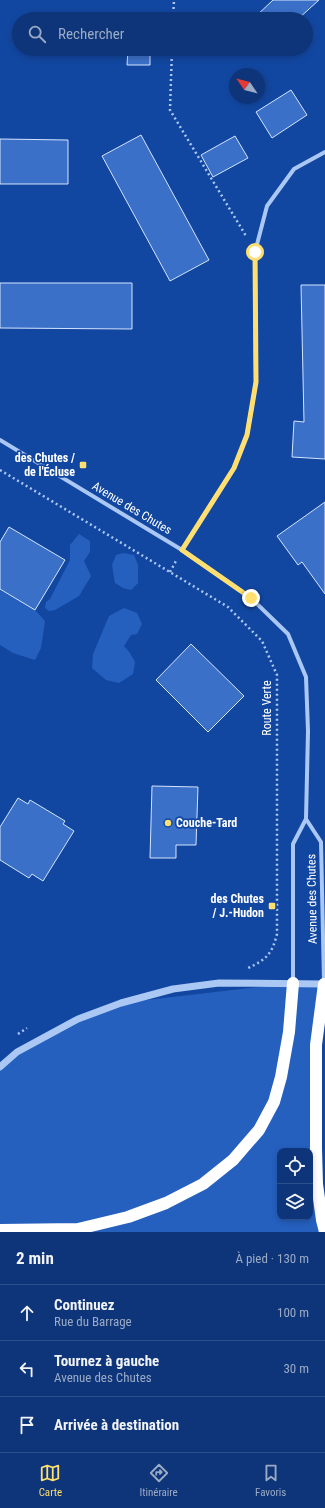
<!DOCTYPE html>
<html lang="fr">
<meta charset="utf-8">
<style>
body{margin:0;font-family:"Roboto Condensed",sans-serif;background:#173d7e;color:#f1f3f6}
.controls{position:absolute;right:12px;bottom:12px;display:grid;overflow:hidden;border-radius:8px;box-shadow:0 2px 6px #0003}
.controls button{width:36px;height:36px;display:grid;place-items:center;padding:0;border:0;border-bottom:1px solid #2e508a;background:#0e3579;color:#f1f3f6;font:20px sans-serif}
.compass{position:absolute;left:229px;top:68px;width:36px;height:36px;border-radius:50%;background:#0e3579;box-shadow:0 2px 6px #0003;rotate:305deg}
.stop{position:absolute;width:12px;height:12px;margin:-9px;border:3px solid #ffdf6f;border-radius:50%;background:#fff}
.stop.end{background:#ffdf6f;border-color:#fff;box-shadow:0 1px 4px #0008}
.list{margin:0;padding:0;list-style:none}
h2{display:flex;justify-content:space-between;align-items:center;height:52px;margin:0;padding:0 16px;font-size:17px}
h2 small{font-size:13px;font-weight:400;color:#9babc6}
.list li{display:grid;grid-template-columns:26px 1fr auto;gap:12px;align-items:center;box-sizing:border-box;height:56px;padding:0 16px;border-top:1px solid #2e508a}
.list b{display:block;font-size:15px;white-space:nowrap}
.list p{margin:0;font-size:13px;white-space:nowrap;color:#9babc6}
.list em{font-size:13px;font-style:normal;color:#9babc6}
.icon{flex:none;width:22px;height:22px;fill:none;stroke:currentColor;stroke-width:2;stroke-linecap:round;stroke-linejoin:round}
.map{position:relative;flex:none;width:325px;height:1232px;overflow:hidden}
.search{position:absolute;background:#0e3579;box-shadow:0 2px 6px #0003;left:12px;right:12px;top:12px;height:44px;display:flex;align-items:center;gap:10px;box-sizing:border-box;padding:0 14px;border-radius:22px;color:#9babc6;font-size:15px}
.sheet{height:220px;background:#0e3579}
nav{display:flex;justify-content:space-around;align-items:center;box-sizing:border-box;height:56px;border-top:1px solid #2e508a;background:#0e3579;font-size:11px;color:#9babc6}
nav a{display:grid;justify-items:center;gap:2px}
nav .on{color:#ffdf6f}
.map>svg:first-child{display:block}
</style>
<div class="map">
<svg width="325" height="1232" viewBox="0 0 325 1232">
<rect width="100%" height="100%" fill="#1247a1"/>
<path fill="#2560bf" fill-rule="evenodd" d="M79,534l11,7v11l-6,9 7,15 -12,20 -24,14 -6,1 -4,-3 1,-6 4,-3 20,-39v-15z
M123,553l11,2 4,10v18l-7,7 -8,-2 -8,-5 -3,-18 4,-10z
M0,589l35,21 10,11 -4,27 -6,12 -22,-7 -13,-8z
M124,608l13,5 5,11 -5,10 -6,1 -7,11 6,7 5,9 -2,12 -14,9 -13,-3 -14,-12 1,-14 16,-38z
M293,983l31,1 -7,200 8,48h-325v-165l17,-15 61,-33 43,-16zM280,1151h30v66h-30z"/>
<path fill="#3b70c8" stroke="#d4e4fe" d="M273,0h46l-21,19h-45z
M128,49h22v16h-23z
M291,90l16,25 -35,23 -16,-26z
M141,135l68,125 -39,21 -68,-125z
M235,136l13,22 -35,19 -12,-22z
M0,139l68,1v44h-68z
M0,283h132v46l-132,-1z
M301,285h24v174l-33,-2 2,-36 10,1z
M325,502v92l-23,-32 -4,3 -21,-29z
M9,527l56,33 -30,50 -35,-21v-47z
M191,644l53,52 -36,36 -52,-52z
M152,786l46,1 -2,58h-20v13h-26z
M18,798l10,6 2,-4 35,21 -2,3 11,7 -31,50 -11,-7 -3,4 -29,-18v-33z"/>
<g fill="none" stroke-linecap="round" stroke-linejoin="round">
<path stroke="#abc8f5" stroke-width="2.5" stroke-dasharray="2 3" stroke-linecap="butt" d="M173,19l1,-19
M172,49l-2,61 76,126
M0,470l228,137 34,34 15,34v259c-5,20 -11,26 -29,34
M170,572l6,-11
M18,1034l9,-6"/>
<path stroke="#abc8f5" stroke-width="4" d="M0,440l182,110 69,48 37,36 18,43 2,54 -2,88 -13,25v138
M182,550l52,-82 13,-33 9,-53 -1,-130 12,-46 27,-37 31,-17
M306,819l15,23 3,140"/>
<path stroke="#abc8f5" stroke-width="7" d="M0,1067l17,-15 61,-33 43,-16 52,-14 46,-6 106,1"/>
<path stroke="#fff" stroke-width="12" d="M324,984l-8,61v104l1,35 5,36 3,12
M0,1230l78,-1 50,-12 38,-14 37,-19 30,-24 26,-30 15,-28 7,-25 8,-45 4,-49"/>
</g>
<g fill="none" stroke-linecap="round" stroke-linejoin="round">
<path stroke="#ffdf6f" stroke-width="5" d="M251,598l-69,-48 52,-82 13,-33 9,-53 -1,-130"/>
</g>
<g fill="#ffdf6f" stroke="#1247a1" stroke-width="1.5">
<rect x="79" y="461" width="8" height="8" rx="2"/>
<circle cx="168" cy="823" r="4"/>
<rect x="268" y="902" width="8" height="8" rx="2"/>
</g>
<g text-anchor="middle" stroke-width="3.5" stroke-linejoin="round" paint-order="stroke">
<g font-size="12" font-weight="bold" fill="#fff" stroke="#1247a1" text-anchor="end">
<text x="75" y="462">des Chutes /<tspan x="75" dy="14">de l'Écluse</tspan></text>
<text x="176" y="827" text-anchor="start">Couche-Tard</text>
<text x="264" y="903">des Chutes<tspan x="264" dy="14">/ J.-Hudon</tspan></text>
</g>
<g font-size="12" fill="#fff" stroke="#1247a1">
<text transform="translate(132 508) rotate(31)" y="4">Avenue des Chutes</text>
<text transform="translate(267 708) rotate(-90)" y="4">Route Verte</text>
<text transform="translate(312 899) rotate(-91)" y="4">Avenue des Chutes</text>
</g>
</g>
</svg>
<div class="controls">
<button><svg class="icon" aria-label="locate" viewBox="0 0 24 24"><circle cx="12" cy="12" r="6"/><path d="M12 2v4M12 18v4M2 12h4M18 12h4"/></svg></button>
<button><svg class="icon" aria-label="layers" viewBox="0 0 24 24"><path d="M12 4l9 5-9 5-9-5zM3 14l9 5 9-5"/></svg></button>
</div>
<svg class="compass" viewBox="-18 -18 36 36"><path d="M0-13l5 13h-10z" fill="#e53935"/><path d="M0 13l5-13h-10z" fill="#9babc6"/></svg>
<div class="stop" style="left:255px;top:252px"></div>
<div class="stop end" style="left:251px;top:598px"></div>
<div class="search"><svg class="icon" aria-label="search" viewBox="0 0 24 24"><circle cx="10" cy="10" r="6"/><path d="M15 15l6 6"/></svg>Rechercher</div>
</div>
<section class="sheet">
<h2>2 min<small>À pied · 130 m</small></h2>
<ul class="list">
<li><svg class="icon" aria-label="ahead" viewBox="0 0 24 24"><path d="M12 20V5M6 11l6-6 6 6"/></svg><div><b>Continuez</b><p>Rue du Barrage</p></div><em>100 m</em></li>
<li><svg class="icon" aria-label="left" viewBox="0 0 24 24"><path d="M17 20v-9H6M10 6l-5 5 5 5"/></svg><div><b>Tournez à gauche</b><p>Avenue des Chutes</p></div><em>30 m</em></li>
<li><svg class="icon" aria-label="arrive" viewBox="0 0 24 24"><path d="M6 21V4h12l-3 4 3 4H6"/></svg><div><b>Arrivée à destination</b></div></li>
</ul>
</section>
<nav>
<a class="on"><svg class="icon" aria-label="map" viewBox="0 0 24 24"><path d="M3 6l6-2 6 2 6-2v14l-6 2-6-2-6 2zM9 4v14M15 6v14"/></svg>Carte</a>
<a><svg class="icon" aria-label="directions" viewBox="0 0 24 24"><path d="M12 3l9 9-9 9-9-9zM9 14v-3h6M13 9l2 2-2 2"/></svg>Itinéraire</a>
<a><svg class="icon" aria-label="saved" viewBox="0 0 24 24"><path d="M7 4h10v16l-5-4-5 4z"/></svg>Favoris</a>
</nav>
